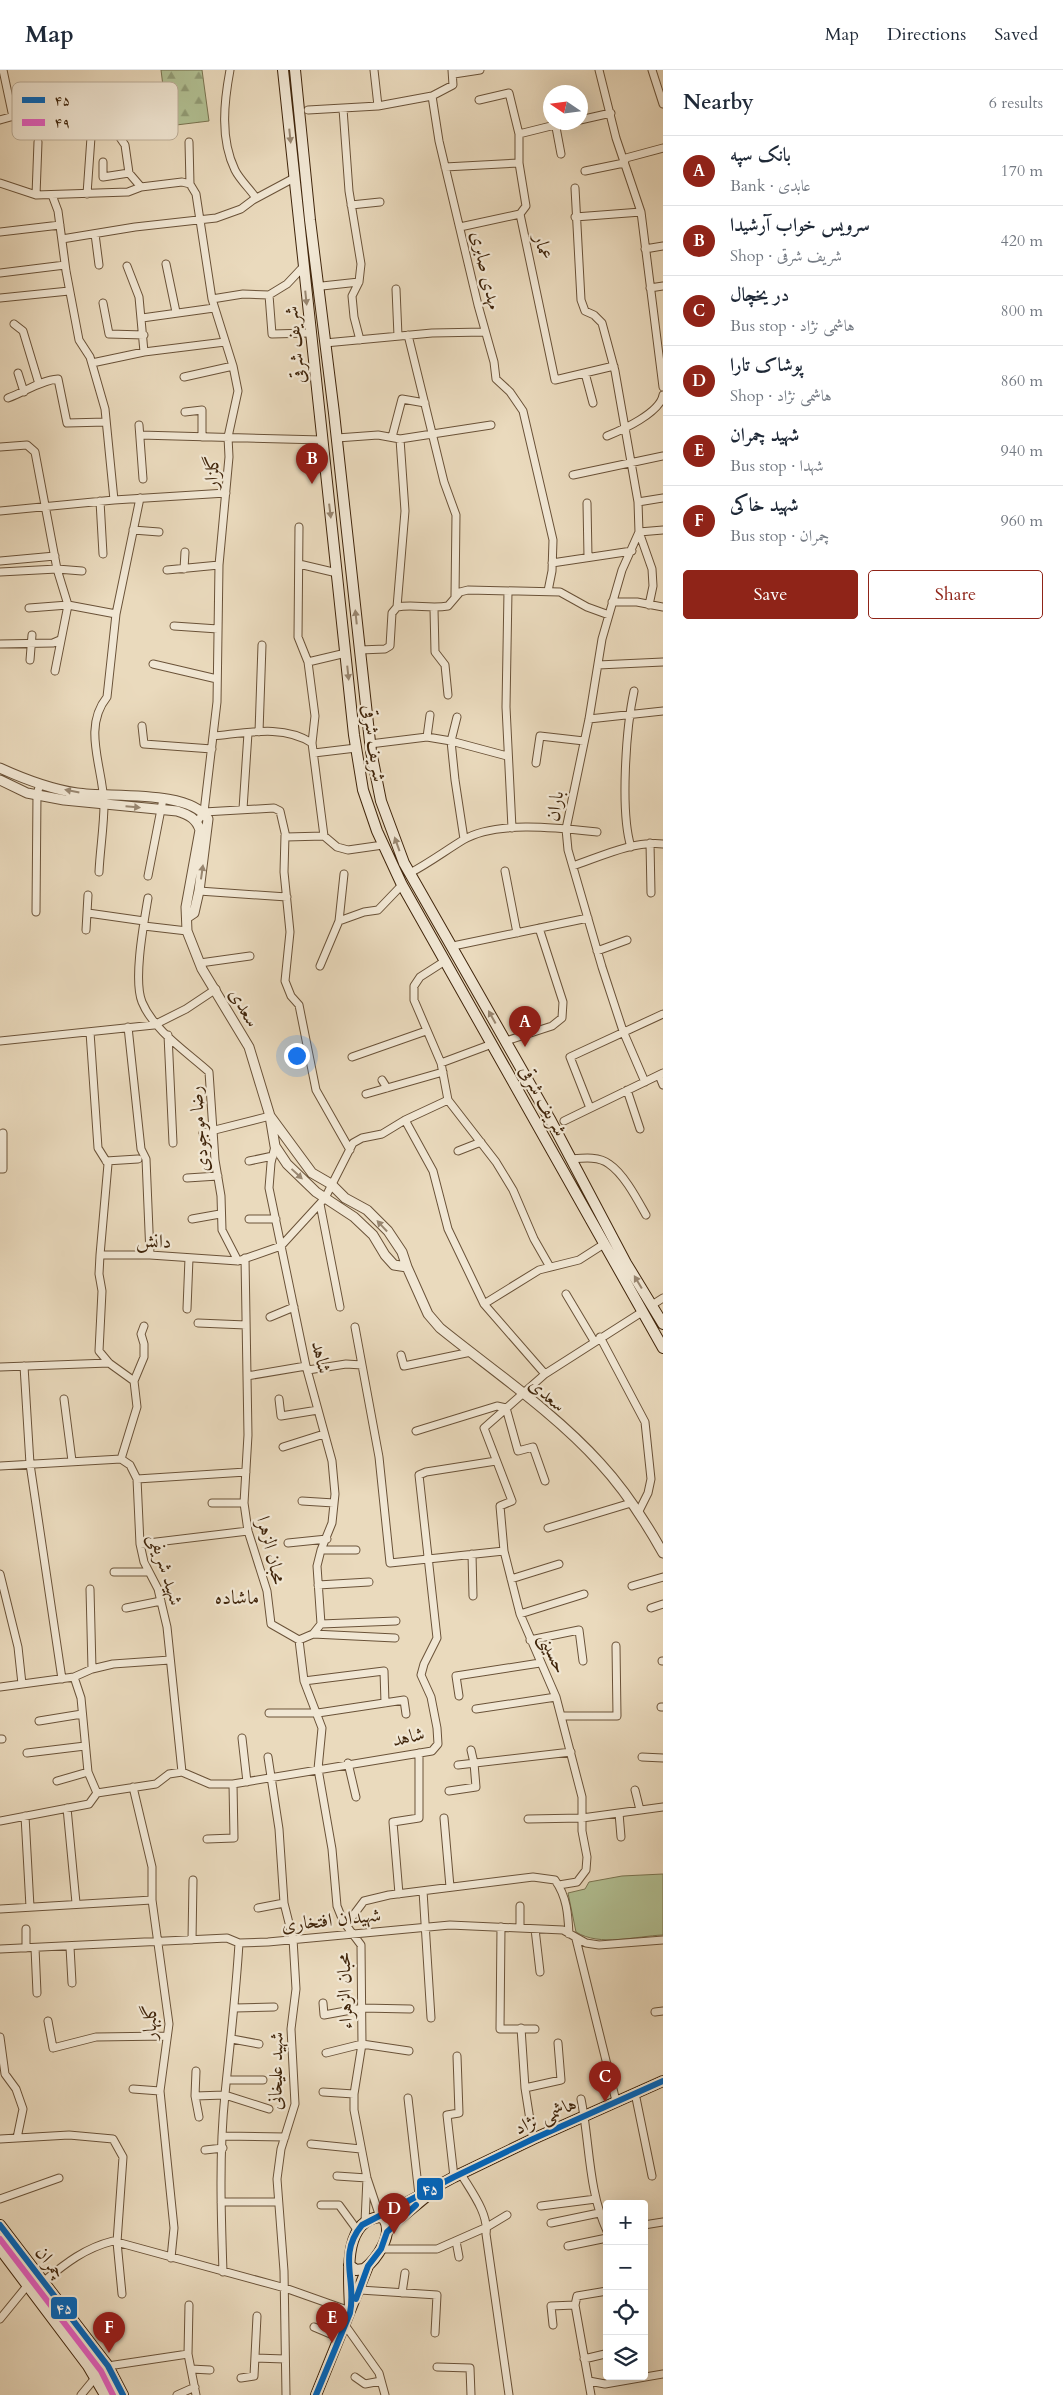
<!DOCTYPE html>
<meta charset="utf-8">
<style>
body{margin:0;font-family:Cardo,Amiri,serif;background:#f6f6f7;color:#1f2937}
.controls{position:absolute;right:15px;bottom:15px;display:grid;overflow:hidden;border-radius:5px;box-shadow:0 5px 20px #0002}
.controls button{width:45px;height:45px;display:grid;place-items:center;padding:0;border:0;border-bottom:1px solid #e0e1e3;background:#fff;color:#1f2937;font:25px sans-serif}
.compass{position:absolute;left:543px;top:15px;width:45px;height:45px;border-radius:50%;background:#fff;box-shadow:0 5px 20px #0002;rotate:283deg}
.you{position:absolute;left:296px;top:985px;width:18px;height:18px;margin:-12px;border:4px solid #fff;border-radius:50%;background:#1a73e8;box-shadow:0 0 0 8px #1a73e833}
.badge{display:grid;place-items:center;width:32px;height:32px;border-radius:50%;background:#8f2418;color:#fff;font-size:16px;font-weight:700}
.pin{position:absolute;translate:-50% -41px;filter:drop-shadow(0 1px 2px #0008)}
.pin::after{content:'';position:absolute;top:26px;width:18px;height:15px;background:inherit;clip-path:polygon(0 0,100% 0,50% 100%)}
.list{margin:0;padding:0;list-style:none}
h2{display:flex;justify-content:space-between;align-items:center;height:65px;margin:0;padding:0 20px;font-size:21px}
h2 small{font-size:16px;font-weight:400;color:#747a83}
.list li{display:grid;grid-template-columns:32px 1fr auto;gap:15px;align-items:center;box-sizing:border-box;height:70px;padding:0 20px;border-top:1px solid #e0e1e3}
.list b{display:block;font-size:19px;white-space:nowrap}
.list p{margin:0;font-size:16px;white-space:nowrap;color:#747a83}
.list em{font-size:16px;font-style:normal;color:#747a83}
.actions{display:flex;gap:10px;padding:15px 20px}
.actions a{flex:1;padding:11px 0;border:1px solid #8f2418;border-radius:5px;text-align:center;font-size:18px;color:#8f2418}
.actions .main{background:#8f2418;color:#fff}
.icon{flex:none;width:28px;height:28px;fill:none;stroke:currentColor;stroke-width:2;stroke-linecap:round;stroke-linejoin:round}
.map{position:relative;flex:none;width:663px;height:2325px;overflow:hidden}
header{display:flex;align-items:center;gap:30px;box-sizing:border-box;height:70px;padding:0 25px;background:#fff;border-bottom:1px solid #e0e1e3}
header strong{font-size:24px}
nav{display:flex;gap:28px;margin-inline-start:auto;font-size:18px}
main{display:flex}
aside{flex:1;background:#fff}
.map>svg:first-child{display:block}
</style>
<header>
<strong>Map</strong>
<nav><a>Map</a><a>Directions</a><a>Saved</a></nav>
</header>
<main>
<div class="map">
<svg width="663" height="2325" viewBox="0 0 663 2325">
<defs>
<pattern id="forest-firs" width="22" height="20" patternUnits="userSpaceOnUse" patternTransform="scale(1.25)"><rect width="22" height="20" fill="#b2c194"/><path d="M5 1l3.5 6h-7zM16 11l3.5 6h-7z" fill="#929d77"/></pattern>
</defs>
<rect width="100%" height="100%" fill="#eadabd"/>
<filter id="stains"><feTurbulence type="fractalNoise" baseFrequency=".004" numOctaves="4"/><feColorMatrix values="0 0 0 0 .2 0 0 0 0 .09 0 0 0 0 .02 0 0 0 .5 -.17"/></filter>
<radialGradient id="worn" r=".72"><stop offset=".6" stop-color="#630" stop-opacity="0"/><stop offset="1" stop-color="#630" stop-opacity=".3"/></radialGradient>
<path fill="#b2c194" stroke="#797350" d="M663,1804v61c-27,1 -63,12 -87,-3l-8,-39 17,-4 4,-7 33,-6z"/>
<path fill="url(#forest-firs)" stroke="#797350" d="M161,0h41l7,51 -41,5z"/>
<g fill="none" stroke-linecap="round" stroke-linejoin="round">
<defs>
<path id="minor" d="M3,0l10,47
M230,0c-6,32 -10,69 5,100 5,10 15,19 21,28
M374,0l4,36
M452,0l1,15 -21,11 7,45 39,164 16,57 2,17 14,13 13,19 30,129 -1,31 -4,20
M599,0l17,68 25,74 22,175
M652,0l11,34
M454,4l26,-4
M479,30l30,-7 10,41v29l7,43 -6,8 35,166 59,-14
M343,39l6,82 12,73 -2,18 -7,14 2,21 6,23
M308,40l70,-4 54,-10
M0,50l32,-9h21l23,9 16,3h18l15,22 4,28 12,14 41,-5 8,2
M580,50l31,-7
M555,52l6,32
M519,64l48,-12
M189,72l1,42 6,10 16,105 21,67 5,25 -10,46 1,20 -10,108 -2,137 -13,110 -7,10
M103,92v15l26,-4
M445,97l74,-4
M585,101l39,-8 2,-5 37,-10
M0,113l36,12 92,-3 13,-5
M575,118l6,112 4,11 9,4 8,8 13,48 23,131 1,30 13,37 1,17 -4,19
M87,124l5,-71
M36,125l2,-53
M52,125l6,16 8,60 13,69 11,17 15,52 9,91
M351,135l29,-3
M575,147l66,-5
M460,157l60,-13
M0,162l60,-7
M95,164l4,31
M62,169l73,-12 81,-9 25,-9 12,-9 41,-22
M645,179l18,-3
M166,194l10,48
M127,196l12,31 5,55
M0,203l65,-8
M322,216l37,-4
M650,218l13,-2
M396,219l2,47
M269,225l3,39 38,-1
M0,228l69,-7
M212,229l31,-5 26,1 18,-11 16,-17
M103,233l6,31 35,1
M142,248l72,-10
M14,254l9,7 16,53
M408,265l36,147 12,33 -1,81
M325,273l107,-10 53,-1
M92,293l52,-11 81,-10
M18,303l6,19
M585,303l8,30
M184,307l49,-11
M8,328c17,-6 33,-18 50,-19l9,44 39,-1
M185,342l17,-2v27
M139,355l4,54
M140,365l182,5
M607,366c15,-6 53,-23 56,-41
M392,367l10,-38 23,4
M337,368l41,-3 22,4 91,-14
M0,377l27,-2 8,7 22,117 11,36 -13,66
M573,405l90,-19
M100,431l3,53
M638,432l25,-4
M587,433l1,54
M0,441l114,-11 112,-7
M299,457l-1,110 10,25 7,54 -3,27
M133,460l26,2
M639,462l-17,38 -20,69 -13,80 -23,110 2,21 34,117 21,64 22,51
M639,462l24,-2
M0,491l55,-5
M552,493l80,-12
M299,494l38,9
M184,499l1,-17
M167,500l52,-5
M0,502l57,-3 25,2
M508,521l-2,116 6,121
M612,532h25l26,5
M397,537c17,-3 33,2 51,-1l12,-14 8,-2 92,2 27,15 22,8
M29,538l39,-3 48,9
M434,539l1,43 10,13 3,30
M174,556l44,3
M0,574l53,-1 7,-3
M360,580l25,-1 5,-3 2,-33 5,-6 8,-96 -5,-72
M30,590l2,-25
M308,592l38,-9
M153,594l64,15
M598,595l65,-3
M457,647l-6,24 4,39 9,59
M589,649l74,-8
M142,656l2,18 68,5
M259,662l3,-87
M213,666c33,-3 70,-12 99,7l12,93
M427,667l3,-22
M370,674l57,-7 24,4 56,15
M314,683l42,-5
M536,693l4,-27 44,5
M243,739l5,-76
M204,742l70,-4 6,3 6,26 38,-1 13,11 11,3 35,-5
M285,765l-1,37 6,60 -5,49 6,15 8,9 17,85 34,60
M650,773l1,50
M631,777c-11,-35 -5,-119 3,-156
M573,796c29,-10 59,-25 90,-22
M505,801l12,62
M99,802c1,-22 5,-46 5,-68 -1,-37 -22,-76 3,-107l9,-83 24,-116
M410,803c19,-10 35,-22 53,-33 33,-20 97,-12 134,-8
M148,806l15,-77
M199,821l88,6
M148,828c-4,24 -15,82 -6,104 12,29 45,50 67,70l6,88 6,36 1,34 16,31
M36,842l1,-118 3,-10
M88,843l56,8
M339,851l5,-47
M144,856l43,5
M86,860l2,-35
M453,876l135,-28
M597,881l30,-11
M445,891l-25,16 -6,9v14l27,63 7,37 48,62 17,28 21,49 16,28
M200,893l50,-7
M320,896l19,-45 25,-9 14,-2 24,-25
M128,957l13,122 5,10 4,96
M90,962l8,116 10,16 -8,91
M168,965l5,108
M0,971l154,-16 32,-16 30,-20
M506,971l46,-15 10,-8 1,-16 -24,-74
M352,987l74,-26
M441,993l51,-19
M659,1005l4,10
M382,1010l5,8
M627,1020l13,39
M366,1024l77,-22
M590,1038l-20,-51 93,-43
M405,1050l28,51 15,58 36,75 61,70
M564,1051l99,-48
M203,1063l67,-17
M275,1076l-4,17 -2,25 37,178 26,95 3,33 -3,29 -11,27 -4,16 4,58 -8,10 -14,6
M458,1081l23,-9
M571,1089c12,-1 28,-3 38,5 15,10 28,35 37,51
M106,1091l32,-2
M249,1091l24,-5
M0,1099h3v-36
M187,1108l31,-2
M320,1134l20,103
M192,1149l28,-5
M249,1149h27
M245,1188l3,177 -4,68 4,28 19,60 4,33 28,16 5,41 18,47 -4,41 14,80 5,57 6,15 18,24 1,99 -8,50v16l13,68 13,39
M566,1224l28,47
M484,1234l55,-34 40,-10 25,-16
M652,1235l11,-7
M187,1239l2,-51
M270,1247l24,-10
M198,1253l48,2
M144,1256l-3,8 3,10v13l-10,24 3,26 -16,52 9,6 7,14 3,65 4,18 14,27 9,38 15,145
M355,1257l7,38
M600,1267l45,85 6,57 -3,14 -10,20
M401,1285l3,11 67,-14
M24,1296l6,98 32,215
M0,1297l109,-4
M308,1300l38,-6 16,1 17,92 11,106 114,-12
M247,1306l59,-10
M134,1311l-25,-18 -10,-12 3,-60 -3,-17 1,-19h50l88,6 43,-15 44,-48 28,-55 9,-5 20,-4 23,-14 43,-20
M64,1329l8,62
M279,1329l2,17 37,-6
M416,1361l81,-25 9,2 12,43 15,-4 12,34
M283,1377l41,-13
M0,1396l121,-7
M137,1409l109,-7
M302,1431l32,2
M212,1433h32
M548,1458l83,-25
M288,1473l39,-4
M140,1474l108,-13
M321,1480h35
M472,1484l1,42
M114,1502h35
M0,1504l18,73 4,37
M511,1509l48,-15
M318,1515l51,-3
M632,1516l31,-9
M90,1519l2,80
M126,1538l35,-7
M651,1538l12,-4
M520,1544l64,-20
M321,1554l75,-3
M313,1564l82,4
M530,1570l49,-10 4,31
M662,1591h1
M74,1607l7,21 7,74 9,21
M304,1611l80,-10 1,32
M0,1617l74,-10 18,-8 21,-5 57,-4
M459,1626l-3,-20 84,-13
M661,1637h2
M476,1639l80,-12
M269,1643h49l86,-13 2,14
M561,1646h56l-1,-70
M39,1651l43,-7
M242,1668l5,44
M0,1669h2
M27,1683l58,-7
M268,1687l11,72 5,74 9,36 3,50 -5,40 4,75 -14,45 -4,30 7,92 2,124
M642,1687l21,1
M348,1693l8,34
M458,1695l113,-13
M57,1711l31,-9
M133,1717l19,80v33l17,124 -9,67 14,137 -3,30
M635,1720l5,20
M449,1721l27,-4 -2,-24 -3,-13
M97,1723l59,-9 13,-10 13,-2 28,12h23l199,-33 6,-7 -1,-16 -6,-31 -10,-22 3,-11 13,-26 -18,-163 7,-3 70,-11
M67,1738l9,95
M619,1743l2,24
M25,1746l5,91
M444,1748l6,69
M528,1749l54,-1 81,-11
M0,1751l89,-17 8,-11
M207,1769l27,-1 -1,-54
M559,1815l18,-3 9,-12 1,-13 -5,-26v-34l-26,-100 -36,-83 -16,-63 -4,-45 12,-5 -28,-73 61,-54 97,-62
M423,1821l8,127
M399,1824l-6,-72 26,-4v-65
M258,1838l26,-5
M0,1839l152,-9
M346,1855l18,-24 25,-6 144,-18 22,3c12,17 13,34 14,54
M501,1857l-1,102h35
M520,1858v-22
M26,1859v19
M535,1859l5,43
M576,1869l40,162
M192,1870l1,-60
M70,1877l2,36
M35,1878l2,45
M0,1879l227,-11 12,5 29,-1 182,-17 113,5 23,13 13,2 64,-5
M323,1933l1,12 38,-7 48,1
M235,1938l39,-1
M655,1942l8,-1
M48,1951l5,27 43,-11 71,-1
M521,1958l4,60 8,51
M0,1967l5,37 11,15 7,20 -6,29
M232,1969l27,5
M326,1983l36,-9 47,7
M196,2001l-1,25 4,21
M227,2010h36
M525,2018l36,-8 -3,-37
M133,2019l27,2
M323,2022l31,2
M635,2023l17,83
M195,2026l30,-1 44,14
M408,2028l11,97
M581,2029c9,44 7,91 26,132
M223,2066l62,1
M0,2069l69,-4 44,4 10,18 -6,85 5,52
M311,2074l50,5
M205,2080l18,-2
M461,2104c10,17 28,40 25,60l23,161
M337,2106l30,2 -2,44
M454,2107l-7,-62 12,-2 -2,-57
M0,2129l59,-21
M221,2132h57
M321,2135h18l19,26
M541,2136l55,-7
M551,2153l48,-10
M644,2155l19,-3
M456,2171l3,16
M568,2176l39,-8
M381,2179h56l50,-22 20,-12
M223,2202c-2,-59 -4,-119 2,-178 5,-50 11,-100 14,-151
M44,2211c22,-18 41,-33 69,-40l172,47 65,23
M360,2220l77,5 -2,38
M402,2223l3,-20
M189,2235l-1,49 8,41
M0,2249l27,-33
M345,2255l34,48 6,22
M553,2255l-2,-19 24,-1
M314,2257l26,11
M255,2288l30,1
M584,2289l21,-5
M108,2296l80,-12
M437,2297l33,1 1,27
M191,2299l19,1
M355,2307l10,7 16,-3
M241,2308l13,-2 3,-60
M589,2311l16,3 58,-10
M81,2325l14,-17
M177,2325l18,-8
M591,2325l-16,-90 2,-9 30,-5"/>
<path id="tertiary" d="M0,698c24,11 51,21 77,25 32,5 112,-4 131,26l-9,72 -5,22 -6,4
M0,710l27,13 37,7 113,11c12,4 19,7 23,19l-14,77 1,24 15,38 47,78 21,69 5,30 12,18 29,28 38,25 19,18 12,20 9,10 13,2
M270,1046l42,57 19,11 14,14 22,12 21,21 14,21 5,15 21,47 12,14c52,42 115,85 160,135 25,27 45,58 63,90"/>
<path id="secondary" d="M283,0l71,665 9,55 14,41 25,54 261,463
M295,0l15,150 24,193 37,338 10,50 23,62 147,258 75,142 37,61
M0,2155l108,141 15,29
M387,2162l6,-8 34,-28
M0,2179l88,117 17,29
M349,2195l7,5 8,-1c13,-10 30,-35 20,-50l-4,-2
M350,2241c0,-26 -10,-91 30,-94l74,-40 79,-38 130,-58
M316,2325l52,-129"/>
</defs>
<use href="#minor" stroke="#6a5238" stroke-width="9"/>
<use href="#tertiary" stroke="#6a5238" stroke-width="11"/>
<use href="#secondary" stroke="#40250b" stroke-width="12"/>
<use href="#minor" stroke="#f1e7d4" stroke-width="7"/>
<use href="#tertiary" stroke="#f1e7d4" stroke-width="9"/>
<use href="#secondary" stroke="#f1e7d4" stroke-width="10"/>
<defs>
<path id="bus-1" d="M0,2155l108,141 15,29
M356,2229l12,-33 13,-17 6,-17 29,-27
M316,2325l34,-82c7,-33 -13,-58 12,-88l92,-48 79,-38 130,-58"/>
<path id="bus-2" d="M0,2169l101,132 12,24"/>
</defs>
<use href="#bus-1" stroke="#f1e7d4" stroke-width="10"/>
<use href="#bus-2" stroke="#f1e7d4" stroke-width="10"/>
<use href="#bus-1" stroke="#0065bd" stroke-width="6"/>
<use href="#bus-2" stroke="#e55ec3" stroke-width="6"/>
</g>
<defs><path id="oneway-solid" d="M-6-.8H1V-3.2L6.5 0L1 3.2V.8H-6Z" transform="scale(1.25)"/></defs>
<g fill="#988670">
<use href="#oneway-solid" transform="translate(290 66) rotate(84)"/>
<use href="#oneway-solid" transform="translate(306 228) rotate(84)"/>
<use href="#oneway-solid" transform="translate(330 441) rotate(83)"/>
<use href="#oneway-solid" transform="translate(356 547) rotate(-96)"/>
<use href="#oneway-solid" transform="translate(348 603) rotate(84)"/>
<use href="#oneway-solid" transform="translate(72 721) rotate(-169)"/>
<use href="#oneway-solid" transform="translate(133 737) rotate(5)"/>
<use href="#oneway-solid" transform="translate(397 774) rotate(-110)"/>
<use href="#oneway-solid" transform="translate(202 802) rotate(-82)"/>
<use href="#oneway-solid" transform="translate(492 947) rotate(-119)"/>
<use href="#oneway-solid" transform="translate(297 1104) rotate(43)"/>
<use href="#oneway-solid" transform="translate(382 1156) rotate(-133)"/>
<use href="#oneway-solid" transform="translate(638 1212) rotate(-121)"/>
</g>
<g text-anchor="middle" stroke-width="4.5" stroke-linejoin="round" paint-order="stroke">
<g font-size="19" fill="#40250b" stroke="#f1e7d4">
<text transform="translate(544 177) rotate(77)" y="7">عمار</text>
<text transform="translate(487 200) rotate(77)" y="7">مهدی صابری</text>
<text transform="translate(294 275) rotate(-96)" y="7">شریف شرقی</text>
<text transform="translate(211 402) rotate(-87)" y="7">گلزار</text>
<text transform="translate(375 673) rotate(82)" y="7">شریف شرقی</text>
<text transform="translate(554 736) rotate(-81)" y="7">باران</text>
<text transform="translate(245 937) rotate(60)" y="7">سعدی</text>
<text transform="translate(544 1030) rotate(61)" y="7">شریف شرقی</text>
<text transform="translate(198 1059) rotate(-95)" y="7">رضا موجودی</text>
<text transform="translate(154 1170) rotate(3)" y="7">دانش</text>
<text transform="translate(322 1287) rotate(77)" y="7">شاهد</text>
<text transform="translate(548 1324) rotate(41)" y="7">سعدی</text>
<text transform="translate(272 1480) rotate(76)" y="7">محبان الزهرا</text>
<text transform="translate(167 1499) rotate(73)" y="7">شهید شریفی</text>
<text transform="translate(554 1583) rotate(66)" y="7">حسینی</text>
<text transform="translate(408 1666) rotate(-13)" y="7">شاهد</text>
<text transform="translate(331 1849) rotate(-6)" y="7">شهیدان افتخاری</text>
<text transform="translate(344 1921) rotate(-92)" y="7">محبان الزهراء</text>
<text transform="translate(149 1952) rotate(-90)" y="7">گلبهار</text>
<text transform="translate(275 2001) rotate(-89)" y="7">شهید علیخانی</text>
<text transform="translate(545 2045) rotate(-24)" y="7">هاشمی نژاد</text>
<text transform="translate(51 2192) rotate(52)" y="7">چمران</text>
</g>
<g font-size="20" fill="#40250b" stroke="#f1e7d4">
<text x="237" y="1534">ماشاده</text>
</g>
</g>
<rect x="12" y="12" width="166" height="58" rx="8" fill="#f1e7d4" stroke="#bcad98" stroke-width="1"/>
<rect x="22" y="27" width="23" height="6" fill="#0065bd"/>
<rect x="22" y="49" width="23" height="7" fill="#e55ec3"/>
<g font-size="14" fill="#40250b">
<text x="54" y="35">۴۵</text>
<text x="54" y="57">۴۹</text>
</g>
<g stroke="#f1e7d4" stroke-width="2">
<rect x="416" y="2107" width="28" height="24" rx="5" fill="#0065bd"/>
<rect x="50" y="2226" width="28" height="24" rx="5" fill="#0065bd"/>
</g>
<g font-size="14" text-anchor="middle" font-weight="bold" fill="#fff">
<text x="430" y="2124">۴۵</text>
<text x="64" y="2243">۴۵</text>
</g>
<rect width="100%" height="100%" filter="url(#stains)"/>
<rect width="100%" height="100%" fill="url(#worn)"/>
</svg>
<div class="controls">
<button>+</button>
<button>−</button>
<button><svg class="icon" aria-label="locate" viewBox="0 0 24 24"><circle cx="12" cy="12" r="6"/><path d="M12 2v4M12 18v4M2 12h4M18 12h4"/></svg></button>
<button><svg class="icon" aria-label="layers" viewBox="0 0 24 24"><path d="M12 4l9 5-9 5-9-5zM3 14l9 5 9-5"/></svg></button>
</div>
<svg class="compass" viewBox="-18 -18 36 36"><path d="M0-13l5 13h-10z" fill="#e53935"/><path d="M0 13l5-13h-10z" fill="#747a83"/></svg>
<div class="you"></div>
<div class="pin badge" style="left:525px;top:977px">A</div>
<div class="pin badge" style="left:312px;top:414px">B</div>
<div class="pin badge" style="left:605px;top:2032px">C</div>
<div class="pin badge" style="left:394px;top:2164px">D</div>
<div class="pin badge" style="left:332px;top:2273px">E</div>
<div class="pin badge" style="left:109px;top:2283px">F</div>
</div>
<aside>
<h2>Nearby<small>6 results</small></h2>
<ul class="list">
<li><span class="badge">A</span><div><b>بانک سپه</b><p>Bank · عابدی</p></div><em>170 m</em></li>
<li><span class="badge">B</span><div><b>سرویس خواب آرشیدا</b><p>Shop · شریف شرقی</p></div><em>420 m</em></li>
<li><span class="badge">C</span><div><b>در یخچال</b><p>Bus stop · هاشمی نژاد</p></div><em>800 m</em></li>
<li><span class="badge">D</span><div><b>پوشاک تارا</b><p>Shop · هاشمی نژاد</p></div><em>860 m</em></li>
<li><span class="badge">E</span><div><b>شهید چمران</b><p>Bus stop · شهدا</p></div><em>940 m</em></li>
<li><span class="badge">F</span><div><b>شهید خاکی</b><p>Bus stop · چمران</p></div><em>960 m</em></li>
</ul>
<div class="actions"><a class="main">Save</a><a>Share</a></div>
</aside>
</main>
